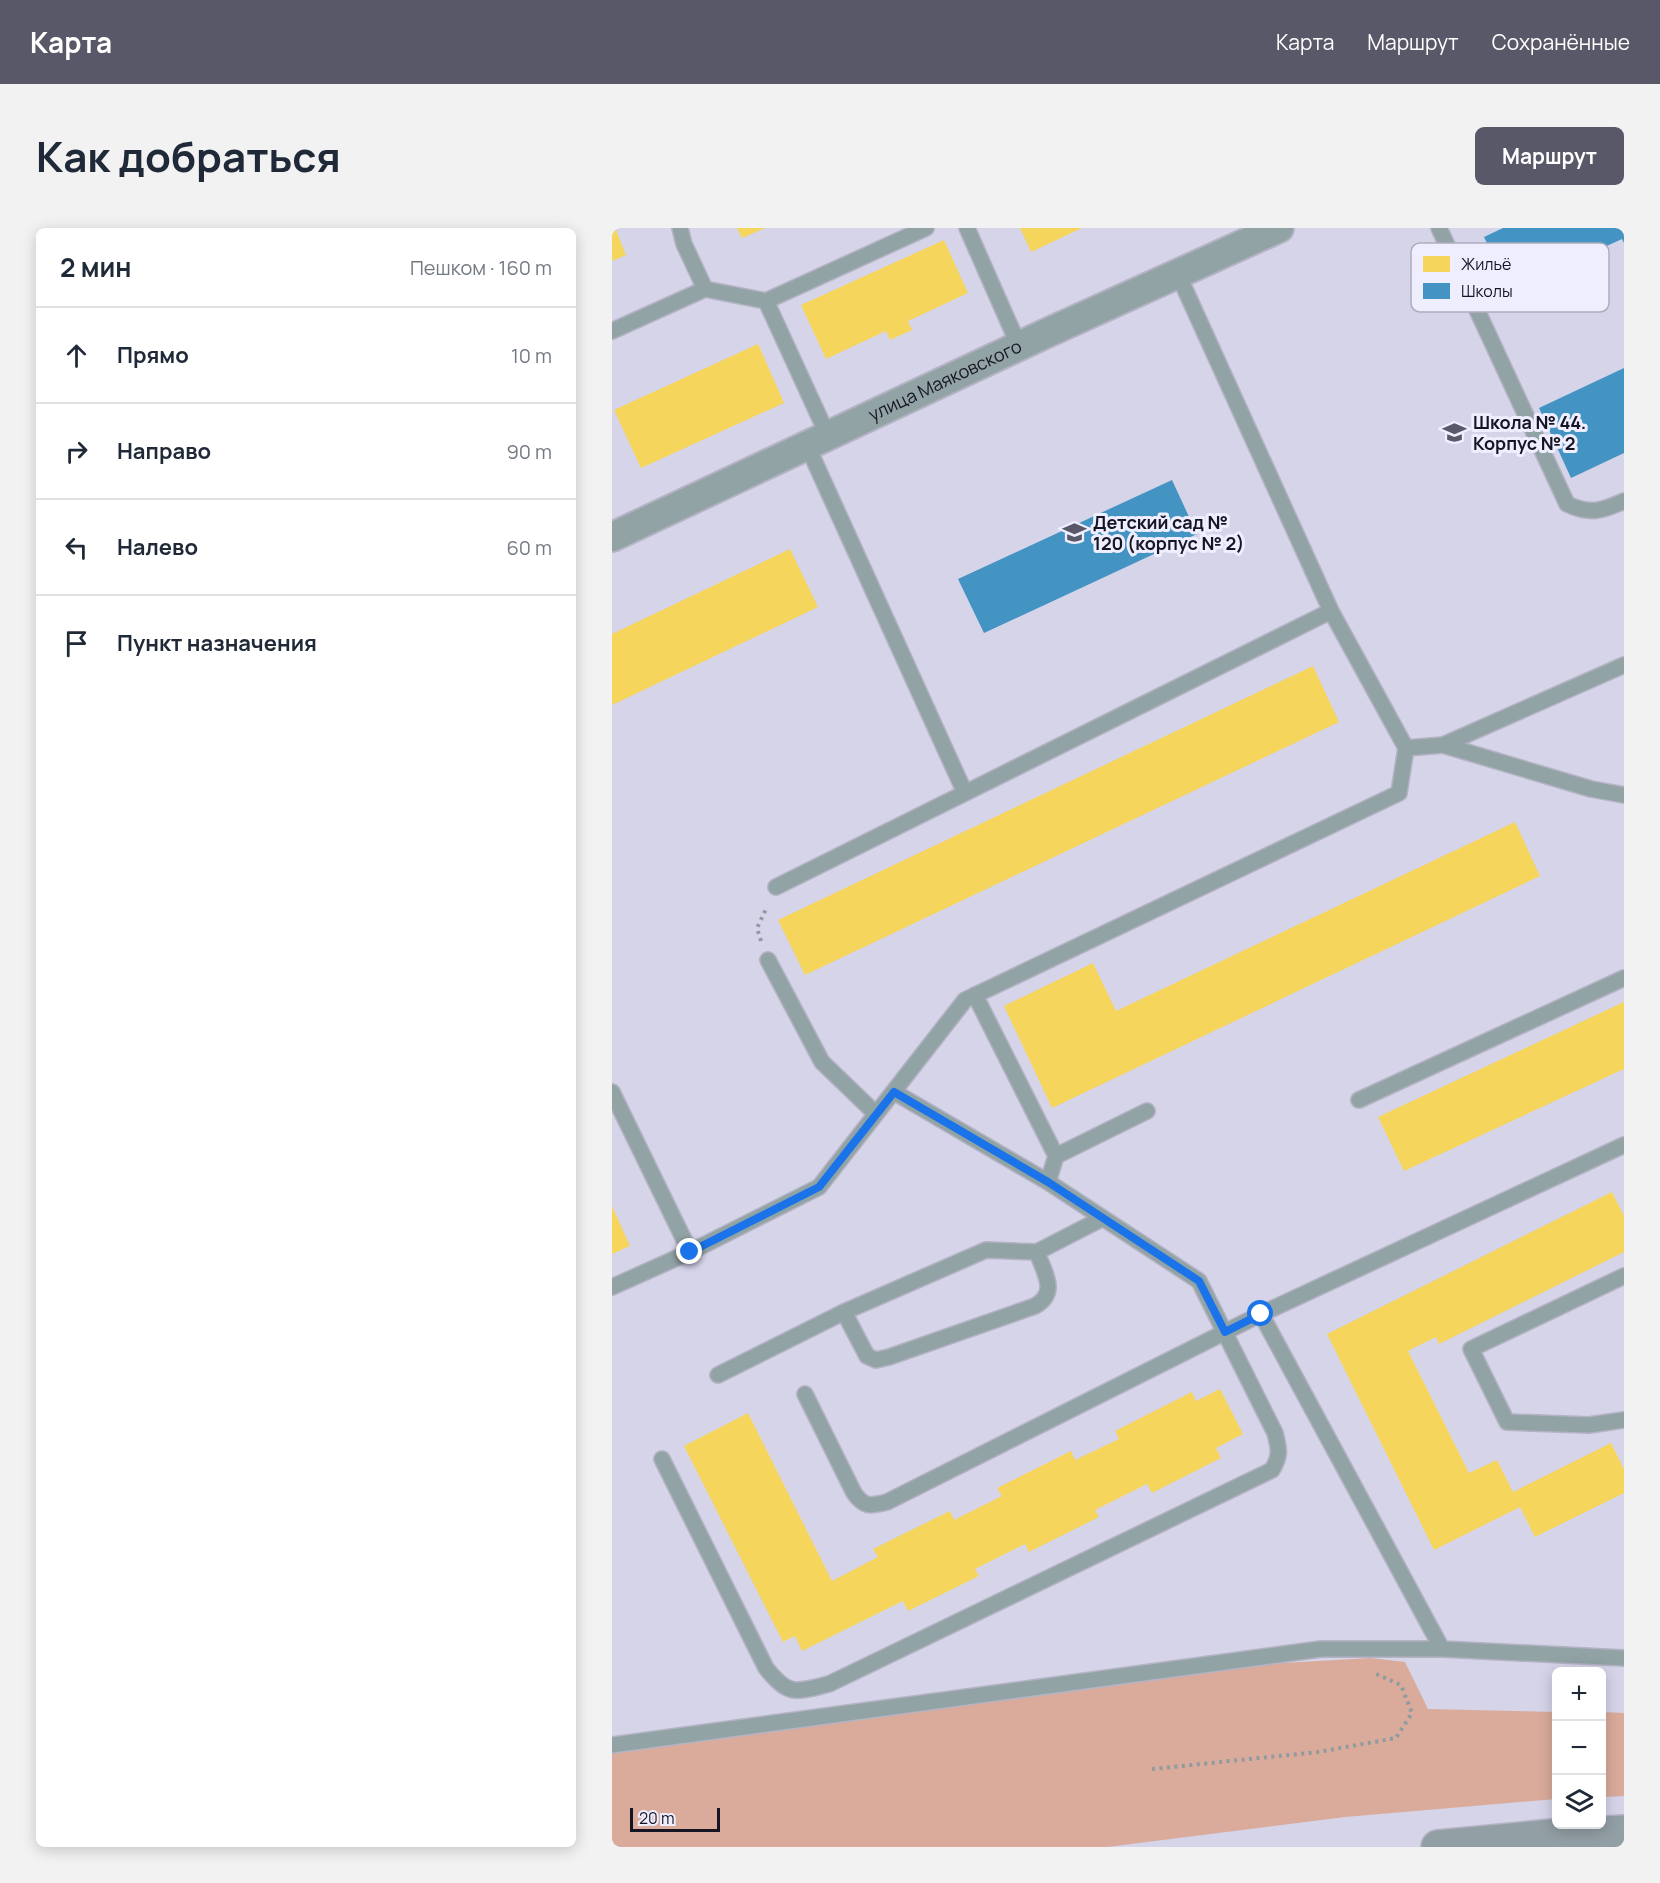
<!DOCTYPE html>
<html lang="ru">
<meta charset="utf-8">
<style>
body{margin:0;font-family:Manrope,sans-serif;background:#f2f2f3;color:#1f2937}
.controls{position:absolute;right:18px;bottom:18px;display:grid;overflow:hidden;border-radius:9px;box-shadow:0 3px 15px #0003}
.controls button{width:54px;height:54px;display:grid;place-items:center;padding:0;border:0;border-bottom:2px solid #e0e1e3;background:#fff;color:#1f2937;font:30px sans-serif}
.scale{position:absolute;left:18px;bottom:15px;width:90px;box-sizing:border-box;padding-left:6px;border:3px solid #161523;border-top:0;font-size:16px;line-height:21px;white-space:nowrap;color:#161523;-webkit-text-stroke:4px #efeeff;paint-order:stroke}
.stop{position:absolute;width:18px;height:18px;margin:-14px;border:4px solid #1a73e8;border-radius:50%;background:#fff}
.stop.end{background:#1a73e8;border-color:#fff;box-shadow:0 2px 6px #0008}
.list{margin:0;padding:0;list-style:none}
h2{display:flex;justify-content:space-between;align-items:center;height:78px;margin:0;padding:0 24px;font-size:26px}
h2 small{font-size:20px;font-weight:400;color:#747a83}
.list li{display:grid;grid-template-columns:39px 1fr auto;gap:18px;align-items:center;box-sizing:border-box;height:96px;padding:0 24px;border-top:2px solid #e0e1e3}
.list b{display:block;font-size:22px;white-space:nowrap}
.list em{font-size:20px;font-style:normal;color:#747a83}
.icon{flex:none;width:33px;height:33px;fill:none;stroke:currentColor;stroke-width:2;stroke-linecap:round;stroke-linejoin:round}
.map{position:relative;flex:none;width:1012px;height:1619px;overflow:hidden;border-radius:9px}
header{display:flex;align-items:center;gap:36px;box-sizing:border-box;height:84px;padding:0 30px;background:#595868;color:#fff}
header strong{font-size:28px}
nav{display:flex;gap:33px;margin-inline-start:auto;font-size:21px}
.intro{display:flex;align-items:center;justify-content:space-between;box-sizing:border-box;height:144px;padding:0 36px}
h1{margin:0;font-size:42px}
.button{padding:15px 27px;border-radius:9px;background:#595868;color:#fff;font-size:21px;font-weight:700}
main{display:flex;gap:36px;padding:0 36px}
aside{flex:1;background:#fff;border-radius:9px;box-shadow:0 3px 15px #0003}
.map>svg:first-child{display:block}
</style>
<header>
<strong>Карта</strong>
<nav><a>Карта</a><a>Маршрут</a><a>Сохранённые</a></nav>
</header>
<div class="intro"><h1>Как добраться</h1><a class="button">Маршрут</a></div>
<main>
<aside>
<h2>2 мин<small>Пешком · 160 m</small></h2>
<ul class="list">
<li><svg class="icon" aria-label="ahead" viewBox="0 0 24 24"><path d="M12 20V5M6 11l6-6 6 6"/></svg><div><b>Прямо</b></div><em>10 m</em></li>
<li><svg class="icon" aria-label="right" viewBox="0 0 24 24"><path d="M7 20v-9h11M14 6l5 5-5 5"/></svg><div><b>Направо</b></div><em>90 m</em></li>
<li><svg class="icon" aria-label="left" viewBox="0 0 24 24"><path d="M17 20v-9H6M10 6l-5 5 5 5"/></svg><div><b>Налево</b></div><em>60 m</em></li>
<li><svg class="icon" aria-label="arrive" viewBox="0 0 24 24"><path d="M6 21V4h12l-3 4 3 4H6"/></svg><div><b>Пункт назначения</b></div></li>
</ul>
</aside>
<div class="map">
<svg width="1012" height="1619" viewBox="0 0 1012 1619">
<rect width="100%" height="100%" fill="#d5d4e9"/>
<path fill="#daab9b" d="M759,1430l34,4 23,47 128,3v87l-211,18 -238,30h-495v-94l652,-89z
M990,1484l22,1v83l-22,1z"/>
<path fill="#f6d55c" d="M0,0h3l11,27 -14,6z
M125,0h28l-23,10z
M408,0h62l-51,24z
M332,12l24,53 -60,28 4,9 -22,10 -4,-9 -60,28 -25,-54z
M146,116l26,59 -143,65 -27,-58z
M178,321l28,58 -206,98v-71z
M701,438l26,56 -534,253 -27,-55z
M903,594l25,54 -488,232 -48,-102 89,-43 23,48z
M1012,774v67l-220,102 -26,-54z
M1000,964l12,24v36l-185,92 -3,-7 -28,14 61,122 28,-13 16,32 98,-49 13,26v24l-89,44 -15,-30 -86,43 -107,-216z
M0,978l18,40 -18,8z
M608,1161l23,45 -27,14 5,10 -69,35 -5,-9 -52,26 4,7 -70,35 -4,-8 -50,25 4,7 -71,35 -5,-10 -101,50 -7,-15 -12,6 -99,-196 64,-33 84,168 46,-24 -5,-8 77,-38 4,9 48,-24 -5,-8 74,-37 4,9 44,-21 -4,-8 77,-39 4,9z"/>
<path fill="#4393c3" d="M891,0h121v15l-2,-4 -113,52 -25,-54z
M1012,140v85l-53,25 -32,-70z
M560,252l25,54 -213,99 -26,-54z"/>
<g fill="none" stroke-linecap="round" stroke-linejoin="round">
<defs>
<path id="service" d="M68,0l4,16 21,45
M355,0l52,118
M827,0l128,276c23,11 35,7 57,-3
M566,46l153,337
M154,73l62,135
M0,103l93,-42 61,12 160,-73
M195,217l158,348
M831,517l148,44 33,6
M164,659l555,-276 75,137
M156,732l54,102 54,52
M363,767l81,161 -8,26
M0,864l78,160
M747,872l265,-122
M444,928l91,-45
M1012,1048l-153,73 36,73 82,3 35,-5
M0,1059l78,-35 129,-65 146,-187 434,-207 7,-45 37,-3 181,-80
M232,1084l23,44 9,4 13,-3 146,-51c24,-14 9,-33 2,-54
M649,1086l181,335
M106,1147l126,-63 142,-62 51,2 66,-34
M193,1166l49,99c11,15 16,13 33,9l374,-188 363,-169
M50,1231l104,209c23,29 30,24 63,16l443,-214c9,-15 7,-21 3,-37l-76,-152 -151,-99 -154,-90
M0,1517l709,-96h121l182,9"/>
<g id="minor">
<path id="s1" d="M0,309l437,-205 230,-104"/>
</g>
<path id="primary" d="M826,1619l114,-11 72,-4"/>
</defs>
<use href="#service" stroke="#b4b3c4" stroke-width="18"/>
<use href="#minor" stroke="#b4b3c4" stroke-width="32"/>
<use href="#primary" stroke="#b4b3c4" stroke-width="36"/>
<path stroke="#8f9b9f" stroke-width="4" stroke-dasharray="3 4.5" stroke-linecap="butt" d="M149,713l-4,-13 10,-21
M540,1541l166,-17 78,-14 16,-25 -11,-28 -27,-12"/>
<use href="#service" stroke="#92a3a5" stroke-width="15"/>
<use href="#minor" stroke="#92a3a5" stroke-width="28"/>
<use href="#primary" stroke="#929fa5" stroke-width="33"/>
</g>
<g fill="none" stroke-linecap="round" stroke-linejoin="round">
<path stroke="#1a73e8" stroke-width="8" d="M78,1024l129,-65 75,-95 154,90 151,99 26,51 36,-18"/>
</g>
<defs>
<symbol id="school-bare" viewBox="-9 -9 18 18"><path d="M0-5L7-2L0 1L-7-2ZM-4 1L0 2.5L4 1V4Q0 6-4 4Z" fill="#595868" stroke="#efeeff" stroke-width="2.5" paint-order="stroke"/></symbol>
</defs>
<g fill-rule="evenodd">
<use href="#school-bare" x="826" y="188" width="33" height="33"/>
<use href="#school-bare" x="446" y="288" width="33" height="33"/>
</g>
<g text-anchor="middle" stroke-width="6" stroke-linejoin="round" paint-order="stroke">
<g font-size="18" fill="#161523" stroke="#efeeff">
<text dy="6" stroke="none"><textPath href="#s1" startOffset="368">улица Маяковского</textPath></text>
</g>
<g font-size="18" font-weight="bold" fill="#161523" stroke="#efeeff" text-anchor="start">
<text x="861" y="201">Школа № 44.<tspan x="861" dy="21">Корпус № 2</tspan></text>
<text x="481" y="301">Детский сад №<tspan x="481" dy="21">120 (корпус № 2)</tspan></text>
</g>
</g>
<rect x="799" y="15" width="198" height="69" rx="9" fill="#efeeff" stroke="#aeadbd" stroke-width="1.5"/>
<rect x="811" y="28" width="27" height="16" fill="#f6d55c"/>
<rect x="811" y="55" width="27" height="16" fill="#4393c3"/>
<g font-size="16" fill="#161523">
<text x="849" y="42">Жильё</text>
<text x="849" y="69">Школы</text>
</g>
</svg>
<div class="controls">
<button>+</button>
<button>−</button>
<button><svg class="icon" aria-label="layers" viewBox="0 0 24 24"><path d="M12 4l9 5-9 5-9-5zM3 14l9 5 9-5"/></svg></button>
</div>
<div class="scale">20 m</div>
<div class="stop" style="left:649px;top:1086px"></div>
<div class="stop end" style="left:78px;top:1024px"></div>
</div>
</main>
